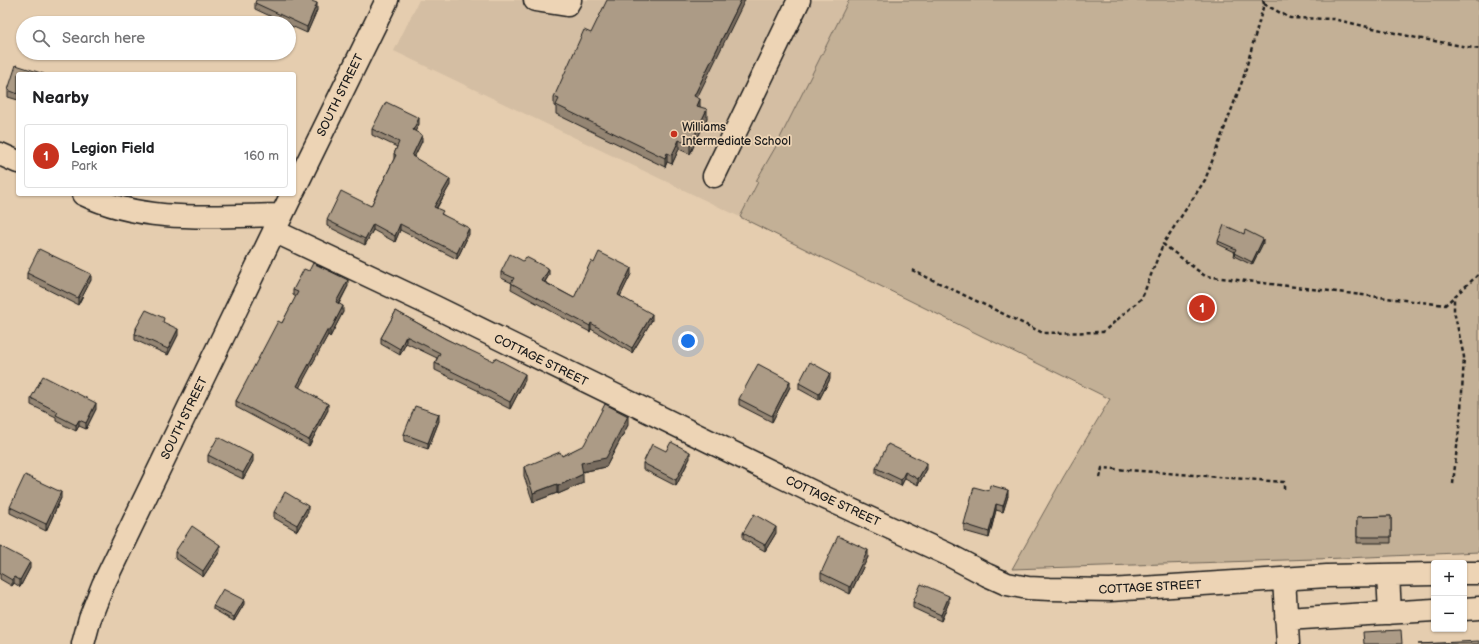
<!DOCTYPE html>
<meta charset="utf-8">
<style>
body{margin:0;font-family:"Balsamiq Sans",sans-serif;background:#f2f2f2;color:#202124}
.controls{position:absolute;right:12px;bottom:12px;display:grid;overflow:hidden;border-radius:4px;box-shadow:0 1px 3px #0004}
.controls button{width:36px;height:36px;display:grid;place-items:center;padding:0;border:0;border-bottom:1px solid #e0e0e0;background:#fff;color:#202124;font:20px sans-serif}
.you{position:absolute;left:688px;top:341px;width:14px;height:14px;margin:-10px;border:3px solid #fff;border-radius:50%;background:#1a73e8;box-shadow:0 0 0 6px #1a73e833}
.badge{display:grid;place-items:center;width:26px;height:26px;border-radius:50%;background:#c8321e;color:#fff;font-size:13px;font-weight:700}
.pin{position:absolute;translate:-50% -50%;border:2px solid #fff;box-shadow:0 1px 4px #0006}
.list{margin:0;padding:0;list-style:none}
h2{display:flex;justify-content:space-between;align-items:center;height:52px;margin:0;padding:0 16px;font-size:17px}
h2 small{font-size:13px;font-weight:400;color:#757577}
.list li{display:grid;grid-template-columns:26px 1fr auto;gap:12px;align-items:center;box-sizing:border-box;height:64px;margin:0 8px 8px;padding:0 8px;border:1px solid #e0e0e0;border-radius:4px}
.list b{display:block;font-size:15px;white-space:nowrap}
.list p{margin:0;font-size:13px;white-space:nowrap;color:#757577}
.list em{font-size:13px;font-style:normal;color:#757577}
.icon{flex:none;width:22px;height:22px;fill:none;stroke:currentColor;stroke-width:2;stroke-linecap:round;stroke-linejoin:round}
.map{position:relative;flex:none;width:1479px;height:644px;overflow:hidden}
.search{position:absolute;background:#fff;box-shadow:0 1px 3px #0004;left:16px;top:16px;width:280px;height:44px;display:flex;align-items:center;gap:10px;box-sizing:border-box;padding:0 14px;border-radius:22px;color:#757577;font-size:15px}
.panel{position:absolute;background:#fff;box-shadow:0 1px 3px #0004;left:16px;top:72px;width:280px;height:124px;border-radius:4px}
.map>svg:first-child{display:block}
</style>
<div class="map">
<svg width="1479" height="644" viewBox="0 0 1479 644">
<rect width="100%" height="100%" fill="#e5cdaf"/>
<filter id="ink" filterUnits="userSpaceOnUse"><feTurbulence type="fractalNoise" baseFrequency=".025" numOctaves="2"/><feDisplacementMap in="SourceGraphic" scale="8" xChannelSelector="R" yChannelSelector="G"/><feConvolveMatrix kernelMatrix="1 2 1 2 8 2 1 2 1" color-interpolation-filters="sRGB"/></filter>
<g filter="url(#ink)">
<path fill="#d4bea3" d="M419,0h430l-109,217 -346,-166z"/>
<path fill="#c3b096" stroke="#706659" d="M849,0h630v552l-134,6 -333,11 52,-93 46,-77 -370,-182 18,-35 -2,-1 19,-33z"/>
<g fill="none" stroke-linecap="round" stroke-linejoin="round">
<defs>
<path id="minor" d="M535,0l32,5 3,-5
M0,154l18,8
M714,176l85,-176
M294,190l93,-190
M83,194c61,30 133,22 199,21
M274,231l161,76 384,188 128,59 40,21 20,9 21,4 22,1 60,1 217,-14 107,-2
M1464,573h15
M1388,575l2,38
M1284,579l4,65
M1464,609l15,-1
M1286,619l148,-9
M83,644l7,-26 13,-33 189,-391"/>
</defs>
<use href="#minor" stroke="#1c1c1c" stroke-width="25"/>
<path stroke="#1c1c1c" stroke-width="2.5" stroke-dasharray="4 3" stroke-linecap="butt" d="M1263,0l1,4 -21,75 -38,101 -42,64 42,32 240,29 34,-31
M1264,4l26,14 43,1 84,19 62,11
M912,270l131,63 60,-1 39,-34 21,-54
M1100,478l2,-10 182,14v7
M1453,484l8,-74 3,-53 -10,-46v-14"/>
<use href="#minor" stroke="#edd4b5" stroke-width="22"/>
</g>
<path fill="#948573" stroke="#1c1c1c" d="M255,3l62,7 -10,23 -18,-8v-2h-4l-30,-14z
M18,74v26l-10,-3v-7z
M554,97h143l3,10 7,11 -17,36 -11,-5 -7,15 -5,-2 -2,5 -109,-53v-7l-2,-1z
M419,124l-4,7 7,10 -8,16 36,28 -13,23 6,7 26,19 -12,25 -57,-29 -5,12 -22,-12 -8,15 -38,-19v-6l44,-14 23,-47v-5l3,-7 -25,-12v-6z
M1244,234l19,9 -11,22 -18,-9 1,-4 -17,-8v-3z
M594,263l37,11 -11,22 32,24 -20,33 -41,-24 -1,3 -19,-10 -60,-33 1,-6 -11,-5v-6l48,3 -4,7 29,16z
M309,271l39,15 -9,18 4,8 -13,25 -2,-2 -29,52 29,23 -19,36 -73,-39v-6l46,-78 14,-26 -3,-2v-5z
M27,273l64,7 -13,25 -51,-26z
M396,311l50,28 79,41 -15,29 -31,-16v-2l-44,-21v-7l2,-5 -31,-15 -6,12 -19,-11v-6z
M164,323l14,12 -10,20 -33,-15v-6l1,-3v-3z
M830,379l-11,21 -20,-11v-6z
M790,387l-18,35 -33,-17v-6z
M31,398l65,11 -10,20 -7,-3 -3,5 -20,-10v-4l-25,-12z
M439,421l-11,28 -24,-8v-7z
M628,425l-22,42 -24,5 1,11 -25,11 -1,-1 -24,9 -9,-26v-9l38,-11z
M208,455l45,6 -10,18 -35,-17z
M690,458l-14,28 -33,-17v-6z
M876,468l51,1 -9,16 -13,-7 -4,8 -25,-12z
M1008,496l-5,16 -7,-2 -7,28 -25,-7v-7z
M61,498l-15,33 -36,-18v-6z
M274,512h34l-11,19 -23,-13z
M1391,516v27h-34v-26z
M743,533h33l-11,18 -22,-12z
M0,546l30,22 -10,19 -6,-4 -2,3 -12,-7z
M220,551l-17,26 -28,-19v-6z
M868,557l-18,37 -29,-15v-6z
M913,602h36l-8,19 -28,-13z
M244,604l-10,17 -21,-12v-3z"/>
<path fill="#786c5e" stroke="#1c1c1c" d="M741,0h4l-51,104v-8z
M317,3v7l-10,23v-6z
M700,99v9l-3,-2z
M707,109v9l-17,36v-9z
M419,118v6l-6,12v-6z
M422,135v6l-10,21v-6z
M679,140v9l-7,15v-9z
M667,153v9l-2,5v-9z
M450,179v6l-16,27v-5z
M373,224v6l-8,15v-6z
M400,224v6l-5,12v-6z
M469,228v6l-12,25v-6z
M1263,239v4l-11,22v-3z
M631,268v6l-13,27v-6z
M549,269v6l-7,11v-5z
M91,274v6l-13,25v-7z
M348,280v6l-12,22v-6z
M343,306v6l-13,25v-6z
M652,314v6l-20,33v-5z
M591,323v6l-1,3v-6z
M178,329v6l-10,20v-6z
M328,329v6l-31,57v-6z
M406,336v7l-6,12v-6z
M830,373v6l-11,21v-6z
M525,374v6l-15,29v-7z
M790,381v6l-18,35v-6z
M96,403v6l-10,20v-6z
M328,404v6l-19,36v-6z
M439,414v7l-11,28v-6z
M628,416v9l-22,42 -25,5v-9z
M79,420v6l-3,5v-6z
M690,452v6l-14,28v-6z
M253,455v6l-10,18v-6z
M927,463v6l-9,16v-6z
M905,472v6l-4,8v-6z
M583,474v9l-25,11v-8z
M557,484v9l-24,9v-9z
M1008,490v6l-5,16v-6z
M61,492v6l-15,33v-7z
M996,504v6l-7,28v-6z
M308,506v6l-11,19v-6z
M776,527v6l-11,18v-6z
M220,545v6l-17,26v-6z
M868,550v7l-18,37v-7z
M30,562v6l-10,19v-7z
M14,577v6l-2,3v-6z
M949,596v6l-8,19v-6z
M244,600v4l-10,17v-4z"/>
<path fill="#ac9b86" stroke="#1c1c1c" d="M256,0h53l8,3 -10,24 -52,-24z
M607,0h134l-47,96 6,3 -3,7 10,3 -17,36 -11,-5 -7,15 -5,-2 -2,5 -109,-53 3,-6 -5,-2 30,-67 7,3z
M16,65l28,9h-26v20l-10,-4z
M386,102l33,16 -6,12 9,5 -10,21 38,23 -16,28 9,4 -2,3 28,14 -12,25 -57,-29 -5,12 -22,-12 -8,15 -38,-19 14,-29 30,15 25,-51 -2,-1 5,-12 -27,-13z
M1224,225l20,9 1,-4 18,9 -11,23 -18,-9 2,-4 -18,-8z
M39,249l52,25 -13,24 -51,-25z
M599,252l32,16 -13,27 34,19 -20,34 -41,-25 -1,3 -19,-10 -60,-33 3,-5 -13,-6 9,-18 13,7 3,-4 23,12 -7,12 32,17 17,-37 3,2z
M313,263l35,17 -12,22 7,4 -13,25 -2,-2 -31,57 31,18 -19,36 -73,-39 42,-80 4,2 16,-31 -5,-2 11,-21 5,2z
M146,310l18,8 -1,4 15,7 -10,20 -33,-15 2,-6h-1z
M396,311l50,28 47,22 2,-3 30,16 -15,28 -31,-16 1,-1 -45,-22 5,-10 -34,-17 -6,13 -19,-11z
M810,362l20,11 -11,21 -20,-11z
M758,364l32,17 -18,35 -33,-17z
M43,376l53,27 -10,20 -7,-3 -3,5 -20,-10 2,-3 -27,-14z
M605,404l23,12 -22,42 -25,5 2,11 -25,12 -1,-2 -24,9 -9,-26 36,-15 2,4 22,-11z
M415,406l24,8 -11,29 -24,-9z
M218,437l35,18 -10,18 -35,-18z
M671,442l19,10 -14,28 -33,-17 9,-19 14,7z
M888,444l39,19 -9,16 -13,-7 -4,8 -25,-12z
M25,475l36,17 -15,32 -36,-17z
M990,485l18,5 -5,16 -7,-2 -7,28 -25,-8 10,-37 15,4z
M285,492l23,14 -11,19 -23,-13z
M754,514l22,13 -11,18 -22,-12z
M1391,516v21h-34v-20z
M192,526l28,19 -17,26 -28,-19z
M838,536l30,14 -18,37 -29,-14z
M0,546l30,16 -10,18 -6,-3 -2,3 -12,-7z
M921,584l28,12 -8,19 -28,-13z
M223,589l21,11 -10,17 -21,-11z
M1401,630l1,14h-38l-1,-12z
M1479,641v3h-61z"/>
</g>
<circle fill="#c8321e" stroke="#edd4b5" stroke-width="1.5" cx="674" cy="134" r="4"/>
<g text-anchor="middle" stroke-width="3.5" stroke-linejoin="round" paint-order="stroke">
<g font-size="12" fill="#1c1c1c" stroke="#edd4b5">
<text transform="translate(340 95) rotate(-64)" y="4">SOUTH STREET</text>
<text transform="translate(541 360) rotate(26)" y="4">COTTAGE STREET</text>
<text transform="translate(184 418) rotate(-64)" y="4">SOUTH STREET</text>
<text transform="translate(833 501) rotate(25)" y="4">COTTAGE STREET</text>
<text transform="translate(1150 587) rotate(-3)" y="4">COTTAGE STREET</text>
</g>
<g font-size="12" fill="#1c1c1c" stroke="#edd4b5" text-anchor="start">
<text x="682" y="131">Williams<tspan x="682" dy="14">Intermediate School</tspan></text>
</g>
</g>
</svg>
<div class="controls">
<button>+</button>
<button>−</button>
</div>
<div class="you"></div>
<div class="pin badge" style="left:1202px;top:308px">1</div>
<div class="search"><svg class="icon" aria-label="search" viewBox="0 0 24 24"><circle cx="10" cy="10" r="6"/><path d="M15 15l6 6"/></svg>Search here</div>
<section class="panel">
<h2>Nearby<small></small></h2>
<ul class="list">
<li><span class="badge">1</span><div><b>Legion Field</b><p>Park</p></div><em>160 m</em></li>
</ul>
</section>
</div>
